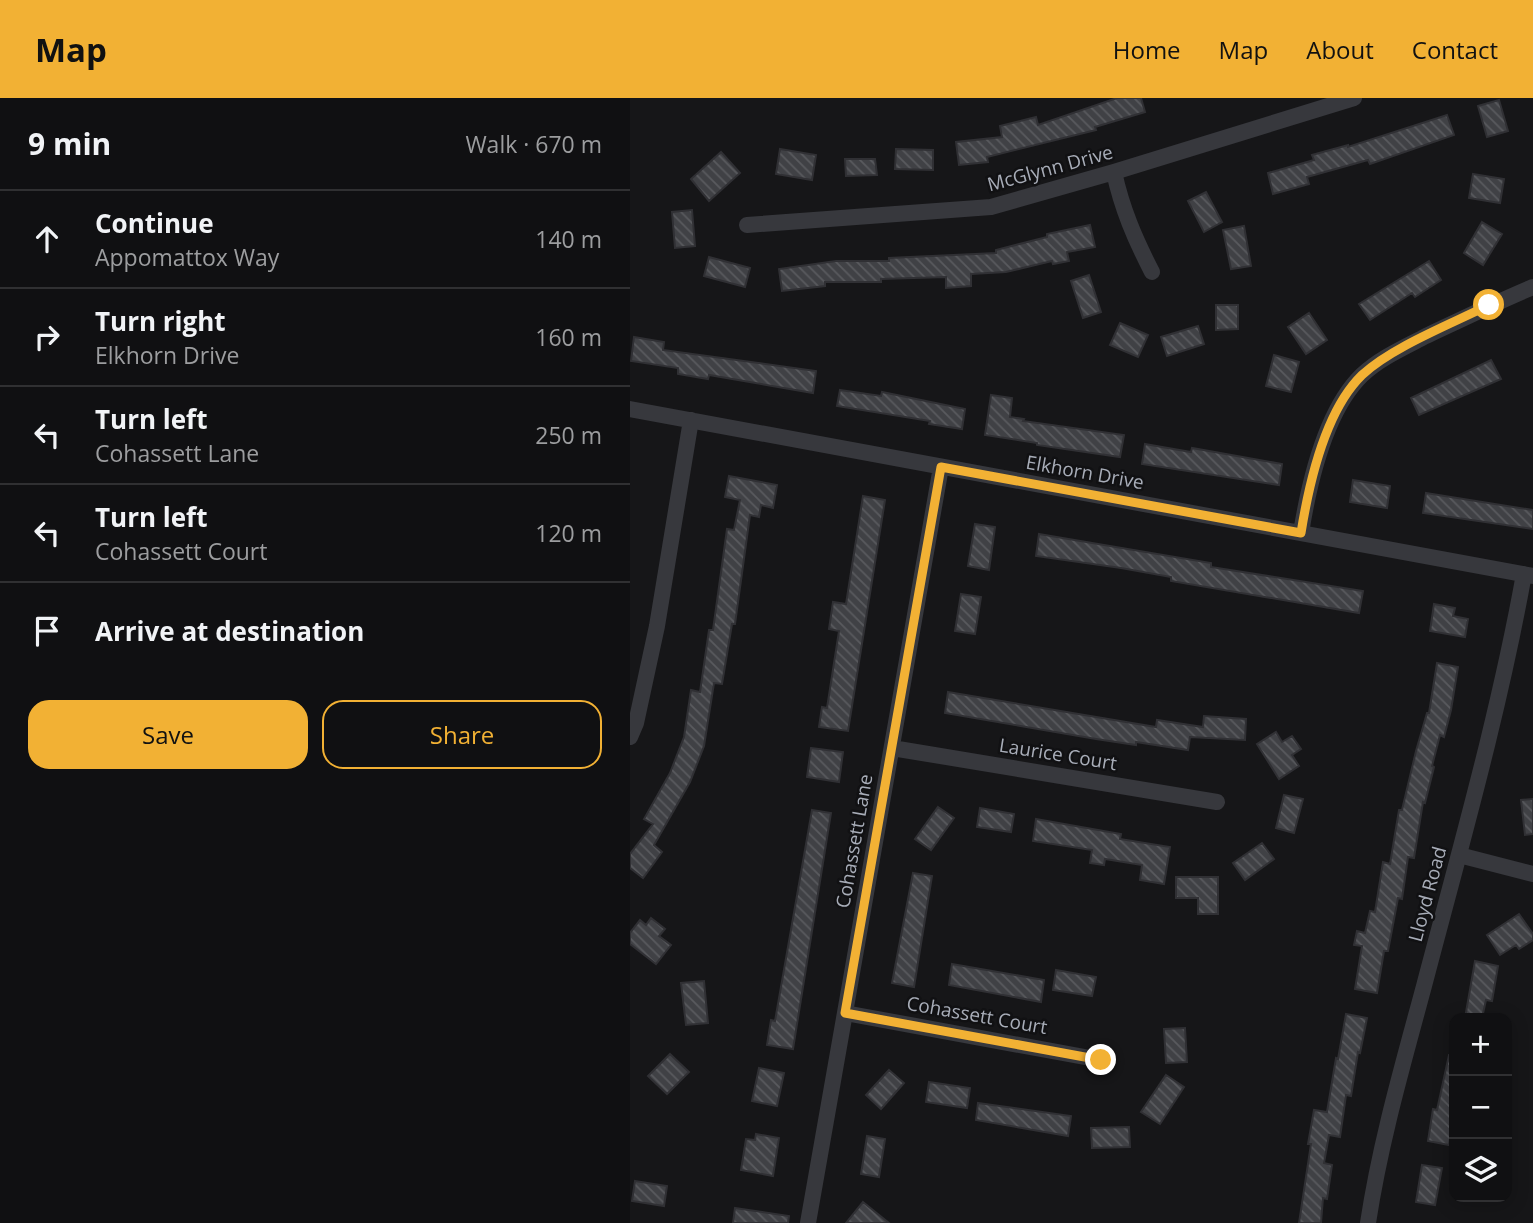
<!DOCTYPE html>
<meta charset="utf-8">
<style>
body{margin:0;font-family:"Open Sans",sans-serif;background:#1e1e20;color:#f1f3f6}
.controls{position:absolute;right:21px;bottom:21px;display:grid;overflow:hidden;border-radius:14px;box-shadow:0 4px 18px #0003}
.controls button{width:63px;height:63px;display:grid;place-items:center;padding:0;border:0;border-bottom:2px solid #303032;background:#101012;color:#f1f3f6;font:35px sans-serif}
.stop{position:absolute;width:21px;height:21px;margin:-16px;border:5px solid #f2b134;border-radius:50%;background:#fff}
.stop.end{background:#f2b134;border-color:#fff;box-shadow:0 2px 7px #0008}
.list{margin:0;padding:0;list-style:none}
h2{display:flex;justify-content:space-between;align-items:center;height:91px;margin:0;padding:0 28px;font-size:30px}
h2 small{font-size:23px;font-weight:400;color:#9c9d9f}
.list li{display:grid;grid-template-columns:46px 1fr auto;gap:21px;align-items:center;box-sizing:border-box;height:98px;padding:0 28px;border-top:2px solid #303032}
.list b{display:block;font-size:26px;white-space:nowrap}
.list p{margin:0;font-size:23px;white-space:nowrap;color:#9c9d9f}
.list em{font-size:23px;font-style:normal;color:#9c9d9f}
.actions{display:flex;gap:14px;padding:21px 28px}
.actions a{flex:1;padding:16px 0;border:2px solid #f2b134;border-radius:21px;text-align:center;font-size:24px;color:#f2b134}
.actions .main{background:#f2b134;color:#111}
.icon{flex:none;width:38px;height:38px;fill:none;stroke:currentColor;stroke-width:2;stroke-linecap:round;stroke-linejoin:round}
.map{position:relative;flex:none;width:903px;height:1125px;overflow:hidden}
header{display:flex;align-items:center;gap:42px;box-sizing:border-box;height:98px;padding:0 35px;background:#f2b134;color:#111}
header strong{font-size:33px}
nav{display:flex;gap:38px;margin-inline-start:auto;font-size:24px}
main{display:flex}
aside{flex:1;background:#101012}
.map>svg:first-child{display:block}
</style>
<header>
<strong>Map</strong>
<nav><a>Home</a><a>Map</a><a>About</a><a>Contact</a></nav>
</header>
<main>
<aside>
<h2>9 min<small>Walk · 670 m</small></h2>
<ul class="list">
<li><svg class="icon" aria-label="ahead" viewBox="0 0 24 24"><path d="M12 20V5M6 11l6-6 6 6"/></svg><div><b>Continue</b><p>Appomattox Way</p></div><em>140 m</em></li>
<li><svg class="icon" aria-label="right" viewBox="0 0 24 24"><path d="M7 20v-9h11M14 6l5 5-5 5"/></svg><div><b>Turn right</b><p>Elkhorn Drive</p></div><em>160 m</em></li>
<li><svg class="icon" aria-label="left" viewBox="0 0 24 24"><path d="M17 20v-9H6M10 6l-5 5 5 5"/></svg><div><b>Turn left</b><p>Cohassett Lane</p></div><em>250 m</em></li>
<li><svg class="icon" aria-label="left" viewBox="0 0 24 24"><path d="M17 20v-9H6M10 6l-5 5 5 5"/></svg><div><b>Turn left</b><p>Cohassett Court</p></div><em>120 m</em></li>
<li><svg class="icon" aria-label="arrive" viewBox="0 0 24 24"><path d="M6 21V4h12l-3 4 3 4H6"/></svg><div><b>Arrive at destination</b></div></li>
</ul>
<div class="actions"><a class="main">Save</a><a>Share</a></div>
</aside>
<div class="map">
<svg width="903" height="1125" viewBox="0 0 903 1125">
<defs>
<pattern id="building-back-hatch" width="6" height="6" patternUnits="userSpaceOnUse" patternTransform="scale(1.75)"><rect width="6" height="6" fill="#404145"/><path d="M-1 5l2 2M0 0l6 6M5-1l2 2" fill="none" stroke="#595a5e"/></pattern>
</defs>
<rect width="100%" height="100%" fill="#161618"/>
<path fill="url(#building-back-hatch)" stroke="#303034" stroke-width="2" d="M487,0h24l4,14 -50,15 1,3 -109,27 1,5 -29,3 -3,-23 46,-5 -2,-11 36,-9 2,8z
M869,2l9,31 -21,6 -9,-31z
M817,17l7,20 -84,29 -2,-4 -61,17 2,7 -36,10 -5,-21 46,-13 -2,-5 36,-10v2z
M150,51l36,6 -4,25 -36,-6z
M266,51l37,1v20l-38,-1z
M91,54l19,21 -31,28 -18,-22z
M215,61h30l2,16 -31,1z
M843,76l31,5 -4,24 -31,-5z
M576,94l16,30 -18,10 -16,-31z
M62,112l3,36 -20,2 -3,-36z
M852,124l20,12 -19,31 -19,-12z
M460,127l5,22 -28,5 2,9 -16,3 -1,-3 -46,11 -35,2v12l-25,2v-11l-65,2v3h-56v4l-43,5 -3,-22 57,-8h53v-3l107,-5v-3l51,-13v-3z
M614,128l7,40 -20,3 -8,-39z
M79,159l41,11 -5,19 -41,-11z
M799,163l12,19 -26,17 -3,-4 -42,27 -11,-16z
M459,177l12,37 -18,6 -12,-37z
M586,207h22v24l-22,1z
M679,215l18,27 -21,14 -18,-27z
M490,225l28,12 -10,22 -28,-12z
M568,228l6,18 -37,12 -6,-19z
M4,239l30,5 -1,8 153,21 -3,22 -104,-18 -1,4 -30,-5v-6l-47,-7z
M644,257l25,7 -8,30 -25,-6z
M861,262l10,19 -82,36 -8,-17z
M210,292l41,6 1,-4 83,17 -3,20 -33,-5 1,-3 -93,-15z
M361,297l21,3 -2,19 14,2 -1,2 101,14 -4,22 -83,-12v-2l-52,-8z
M515,346l46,8 1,-4 90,16 -3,21 -137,-21z
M99,378l48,9 -4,23 -12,-3 -2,12 -9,-2 -15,109h-3l-10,60 -8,-1 -10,63 -14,36 -36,63 8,7 -19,26 -13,-10v-14l23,-30 -9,-5 26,-46 14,-36 7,-47 9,2 9,-62h4l14,-101 7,1 6,-30 -15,-3z
M723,382l37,6 -3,22 -37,-6z
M796,395l107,17v19l-110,-16z
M233,398l22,4 -37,231 -29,-4 3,-20 5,1 12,-77 -10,-2 4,-27 13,2z
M345,426l20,3 -6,43 -21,-4z
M409,436l172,29v4l152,24 -4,22 -188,-32v-4l-50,-9 -85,-12z
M331,496l20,3 -6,37 -20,-3z
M804,506l21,4 -2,8 15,3 -3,18 -35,-6z
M807,565l21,4 -7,43 -7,27 -4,-2 -8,31 2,1 -9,36 -2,-1 -9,56 -6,-1 -6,42 -4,-1 -10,53h-4l-7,42 -22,-4 7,-43 -8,-1 3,-14 8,2 5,-22 5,1 8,-50 7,2 9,-54h3l14,-59 11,-38h2z
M318,594l208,35 1,-7 46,7 1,-11 42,3 -1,21 -55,-3 -2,13 -52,-8v3l-40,-6 -151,-26z
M646,634l6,10 10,-6 9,13 -9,6 7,11 -20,13 -22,-35z
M181,650l32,4 -4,30 -32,-5z
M654,697l19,4 -9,34 -18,-5z
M903,701v35l-8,1 -4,-35z
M308,709l16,11 -23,32 -16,-11z
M350,710l34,6 -3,18 -34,-5z
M182,712l19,3 -38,236 -26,-4 4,-25 4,1z
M406,721l85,15 -1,5 50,8 -6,37 -24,-4 2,-15 -37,-6 -1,6 -14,-2 2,-13 -59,-9z
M632,745l12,16 -29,21 -12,-17z
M283,775l19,3 -18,111 -22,-4z
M546,779h42v37h-20v-16h-22z
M889,816l14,20v6l-14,9 -3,-4 -16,10 -13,-20z
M21,820l14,11 -6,7 12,9 -15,19 -26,-20v-11l10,-13 6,5z
M845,863l23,5 -6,35 -6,-1 -4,18h-17z
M322,866l92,16 -3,22 -92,-17z
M426,872l40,7 -4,19 -39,-6z
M74,883l4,42 -22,2 -5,-42z
M716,916l21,4 -7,35 -2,-1 -7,44 -5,-1 -6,42 -11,-2 -5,28 8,2 -5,34 -4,-1 -2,25h-22l12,-79h-3l6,-34 13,2 9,-54 2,1z
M555,930l2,34 -21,1 -2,-34z
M40,956l19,18 -22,22 -19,-18z
M819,957h5v59l-5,31 -21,-4 5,-32 4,1z
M129,970l25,5 -7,33 -25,-5z
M259,972l15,13 -23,26 -15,-14z
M536,977l18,12 -24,37 -19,-12z
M299,984l41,6 -3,20 -41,-6z
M348,1005l93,13 -3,20 -92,-16z
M499,1029l1,20 -38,1 -1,-20z
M126,1036l23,4 -6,38 -32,-6 5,-31 9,1z
M237,1038l18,3 -6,38 -18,-3z
M792,1067l20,3 -7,37 -19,-3z
M5,1083l32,5 -3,20 -32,-5z
M233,1104l26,21h-43z
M105,1110l54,8 -1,7h-55z"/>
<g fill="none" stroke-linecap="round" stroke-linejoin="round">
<path stroke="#37383d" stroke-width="16" d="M484,74c8,37 21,67 38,100
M117,127l244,-18 123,-35 240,-74
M0,311l903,167
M671,435c8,-50 24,-122 61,-158 18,-17 43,-28 64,-39 36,-17 71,-34 107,-49
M0,639l6,-14 21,-97 34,-206
M262,650l325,54
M829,757l74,19
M215,915l256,47
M178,1125l133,-756
M738,1125c12,-80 35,-159 56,-237 36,-137 75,-273 100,-412"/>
</g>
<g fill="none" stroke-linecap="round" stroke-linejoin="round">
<path stroke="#f2b134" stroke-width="9" d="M471,962l-256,-47 96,-546 360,66c8,-50 24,-122 61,-158 30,-28 89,-51 127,-70"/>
</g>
<g text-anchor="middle" stroke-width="5" stroke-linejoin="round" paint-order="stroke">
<g font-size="19" fill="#a8adb8" stroke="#111113">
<text transform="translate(420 70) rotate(-15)" y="7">McGlynn Drive</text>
<text transform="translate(455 374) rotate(10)" y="7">Elkhorn Drive</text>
<text transform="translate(428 656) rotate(9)" y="7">Laurice Court</text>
<text transform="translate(224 743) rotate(-80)" y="7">Cohassett Lane</text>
<text transform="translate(797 796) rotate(-75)" y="7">Lloyd Road</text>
<text transform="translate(347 917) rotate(10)" y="7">Cohassett Court</text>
</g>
</g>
</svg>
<div class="controls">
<button>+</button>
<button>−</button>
<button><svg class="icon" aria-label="layers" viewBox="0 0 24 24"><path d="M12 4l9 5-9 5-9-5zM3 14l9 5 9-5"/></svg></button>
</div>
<div class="stop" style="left:859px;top:207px"></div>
<div class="stop end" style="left:471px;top:962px"></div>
</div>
</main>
